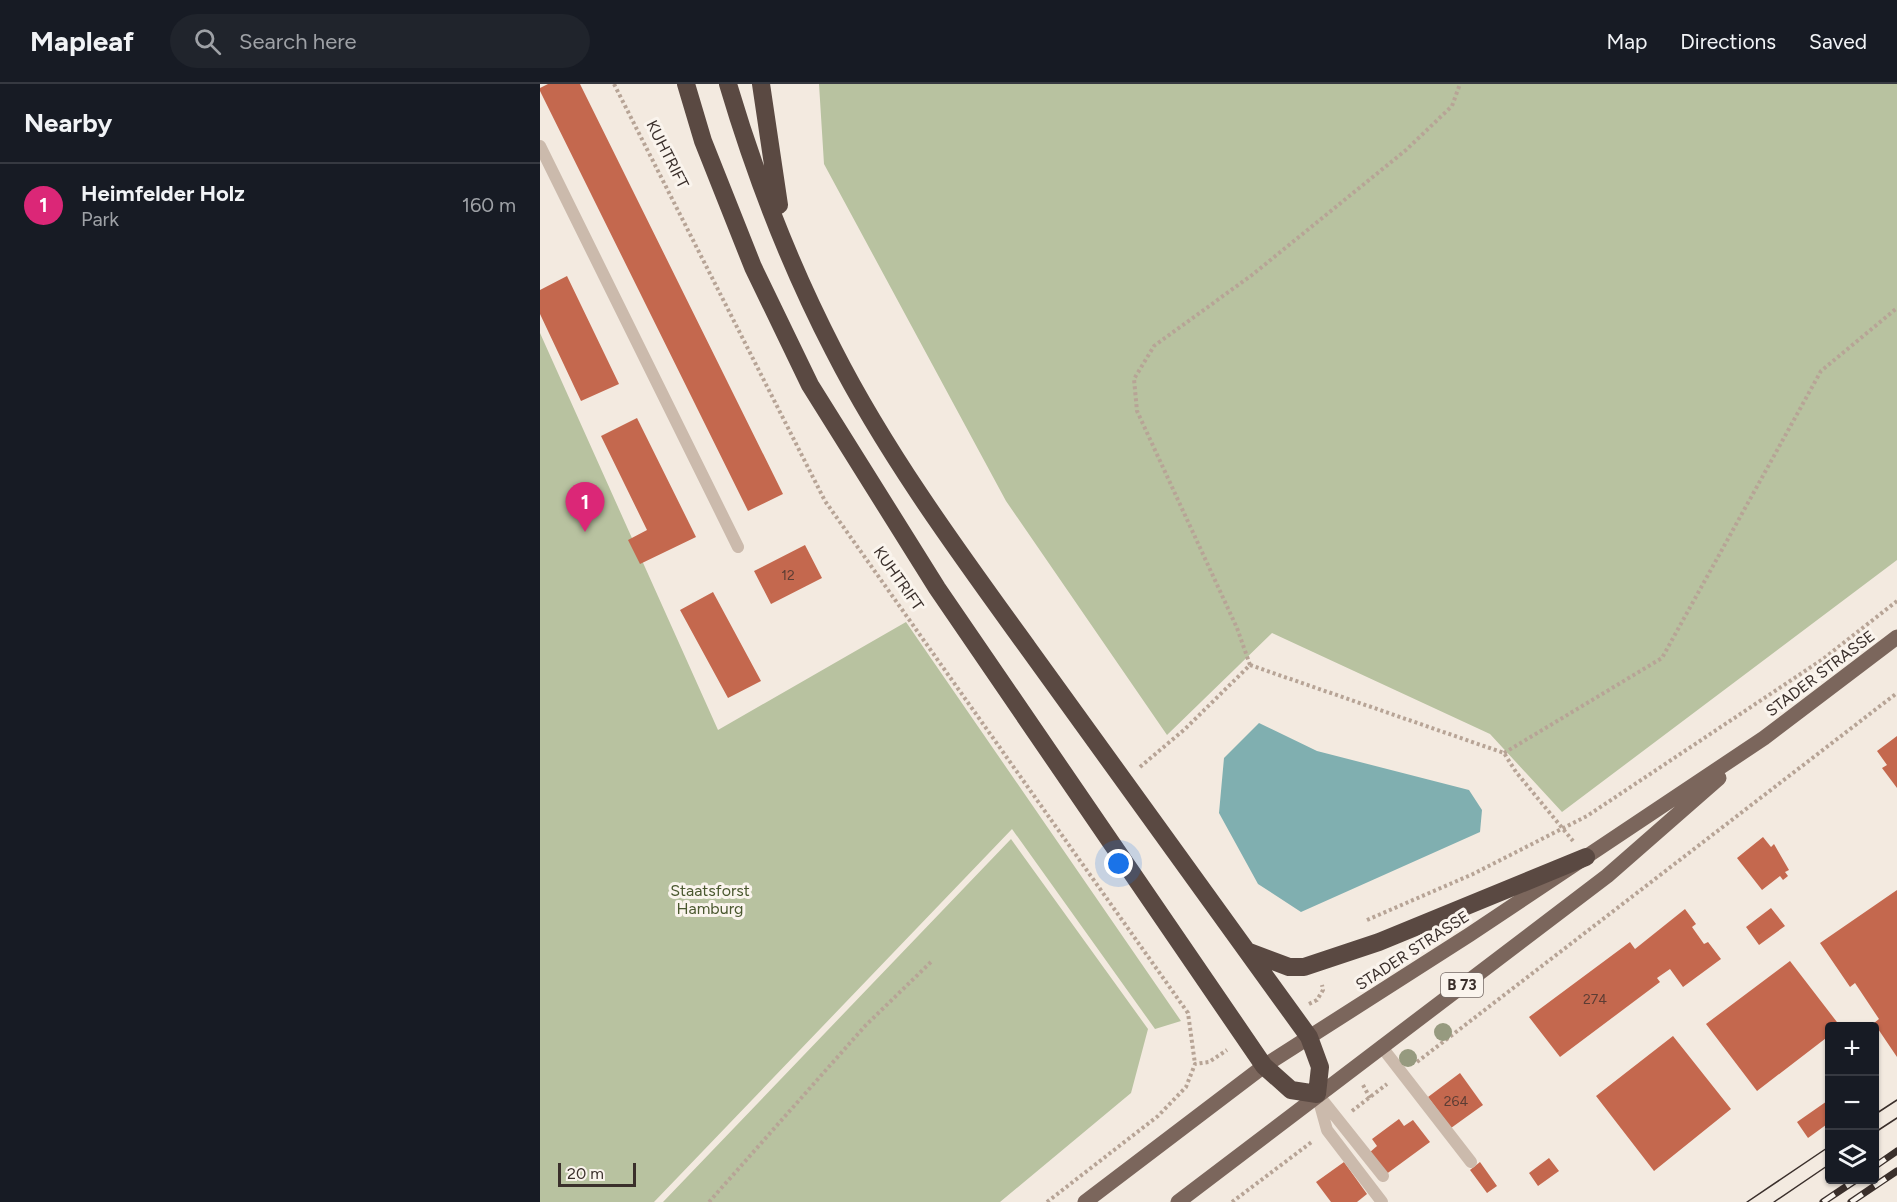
<!DOCTYPE html>
<meta charset="utf-8">
<style>
body{margin:0;font-family:Figtree,sans-serif;background:#20242c;color:#f1f3f6}
.controls{position:absolute;right:18px;bottom:18px;display:grid;overflow:hidden;border-radius:6px;box-shadow:0 2px 4px #0004}
.controls button{width:54px;height:54px;display:grid;place-items:center;padding:0;border:0;border-bottom:2px solid #363941;background:#171b24;color:#f1f3f6;font:30px sans-serif}
.scale{position:absolute;left:18px;bottom:15px;width:78px;box-sizing:border-box;padding-left:6px;border:3px solid #3a2f2b;border-top:0;font-size:16px;line-height:21px;white-space:nowrap;color:#3a2f2b;-webkit-text-stroke:4px #faf4ed;paint-order:stroke}
.you{position:absolute;left:579px;top:780px;width:21px;height:21px;margin:-15px;border:4px solid #fff;border-radius:50%;background:#1a73e8;box-shadow:0 0 0 9px #1a73e833}
.badge{display:grid;place-items:center;width:39px;height:39px;border-radius:50%;background:#db2777;color:#fff;font-size:20px;font-weight:700}
.pin{position:absolute;translate:-50% -50px;filter:drop-shadow(0 2px 3px #0008)}
.pin::after{content:'';position:absolute;top:32px;width:21px;height:18px;background:inherit;clip-path:polygon(0 0,100% 0,50% 100%)}
.list{margin:0;padding:0;list-style:none}
h2{display:flex;justify-content:space-between;align-items:center;height:78px;margin:0;padding:0 24px;font-size:26px}
h2 small{font-size:20px;font-weight:400;color:#9ea1a6}
.list li{display:grid;grid-template-columns:39px 1fr auto;gap:18px;align-items:center;box-sizing:border-box;height:84px;padding:0 24px;border-top:2px solid #363941}
.list b{display:block;font-size:22px;white-space:nowrap}
.list p{margin:0;font-size:20px;white-space:nowrap;color:#9ea1a6}
.list em{font-size:20px;font-style:normal;color:#9ea1a6}
.icon{flex:none;width:33px;height:33px;fill:none;stroke:currentColor;stroke-width:2;stroke-linecap:round;stroke-linejoin:round}
.map{position:relative;flex:none;width:1357px;height:1118px;overflow:hidden}
header{display:flex;align-items:center;gap:36px;box-sizing:border-box;height:84px;padding:0 30px;background:#171b24;border-bottom:2px solid #363941}
header strong{font-size:28px}
nav{display:flex;gap:33px;margin-inline-start:auto;font-size:21px}
.search{width:420px;height:54px;background:#20242c;display:flex;align-items:center;gap:15px;box-sizing:border-box;padding:0 21px;border-radius:33px;color:#9ea1a6;font-size:22px}
main{display:flex}
aside{flex:1;background:#171b24}
.map>svg:first-child{display:block}
</style>
<header>
<strong>Mapleaf</strong>
<div class="search"><svg class="icon" aria-label="search" viewBox="0 0 24 24"><circle cx="10" cy="10" r="6"/><path d="M15 15l6 6"/></svg>Search here</div>
<nav><a>Map</a><a>Directions</a><a>Saved</a></nav>
</header>
<main>
<aside>
<h2>Nearby<small></small></h2>
<ul class="list">
<li><span class="badge">1</span><div><b>Heimfelder Holz</b><p>Park</p></div><em>160 m</em></li>
</ul>
</aside>
<div class="map">
<svg width="1357" height="1118" viewBox="0 0 1357 1118">
<rect width="100%" height="100%" fill="#f3eae0"/>
<path fill="#b8c2a0" d="M279,0h1078v476l-335,252 -72,-78 -218,-101 -105,102 -161,-234 -182,-337z
M0,249l178,397 188,-108 275,399 -26,8 -143,-200 -358,373h-114z
M471,755l137,190 -17,64 -131,109h-337z"/>
<path fill="#80afb0" d="M719,639l58,28 152,39 13,20 -2,22 -179,80 -43,-28 -39,-71 5,-55z"/>
<path fill="#c4684e" d="M8,0h32l203,410 -35,17 -208,-420v-3z
M27,192l52,108 -38,17 -41,-87v-24z
M97,334l59,119 -56,27 -12,-24 19,-10 -46,-94z
M265,461l17,33 -51,26 -17,-33z
M173,508l48,89 -33,17 -48,-88z
M1357,652v52l-15,-20 5,-3 -10,-14z
M1223,753l8,10 3,-3 15,26 -4,2 3,4 -5,4 -3,-4 -18,14 -25,-32z
M1357,806v167l-23,-34 5,-4 -24,-36 -5,4 -30,-44z
M1231,824l14,18 -26,19 -13,-18z
M1145,825l11,15 -4,3 12,17 4,-2 13,17 -38,28 -13,-18 -13,9 3,4 -100,75 -31,-40 101,-75 5,7z
M1250,877l50,65h-10v9l-73,56 -51,-67z
M1133,952l58,73 -77,62 -58,-75z
M920,989l23,32 -32,23 -23,-31z
M1290,1015v23l-22,16 -11,-16z
M859,1035l5,7 9,-6 17,22 -45,33 -16,-22 8,-7 -5,-7z
M1009,1074l10,13 -21,15 -9,-13z
M804,1078l23,32 -10,8h-26l-15,-20z
M940,1078l17,24 -10,7 -17,-23z"/>
<g fill="none" stroke-linecap="round" stroke-linejoin="round">
<path stroke="#b7a496" stroke-width="4" stroke-dasharray="3 3" stroke-linecap="butt" d="M74,0l211,417 363,512 7,51
M710,581l-13,-37 -100,-217 -3,-32 20,-33 98,-71 154,-125 46,-44 8,-22
M710,581l254,88 12,19 57,69
M964,669l158,-95 159,-287 76,-63
M600,683l45,-38 65,-64
M827,836l106,-46 114,-58 236,-157 74,-58
M769,920l8,-4 6,-10 -1,-5
M877,978l480,-369
M823,1001l7,13
M812,1027l35,-27
M169,1118l156,-176 68,-66
M507,1118l111,-86 28,-29 9,-23 14,-2 18,-12
M692,1118l81,-61"/>
<path stroke="#cbbaac" stroke-width="12" d="M0,62l198,401
M841,962l90,116
M777,1010l10,36 55,72
M780,1013l63,79"/>
<path stroke="#7b665c" stroke-width="15" d="M545,1118l179,-136 205,-131 295,-197 133,-101
M638,1118l429,-326 112,-98"/>
<path stroke="#5a4942" stroke-width="18" d="M146,0l17,57 50,126 57,118 127,203 327,478 27,24 26,4 3,-27 -11,-30c-93,-130 -188,-259 -281,-389 -68,-94 -141,-193 -194,-297 -44,-85 -79,-176 -106,-267
M221,0l18,121
M709,868l40,15h15l75,-25 207,-85"/>
<path stroke="#3a2f2b" stroke-width="1.5" d="M1334,1031l23,-15
M1334,1049l23,-15
M1207,1118l83,-56
M1234,1118l56,-38"/>
<defs>
<path id="rail" d="M1334,1083l23,-16
M1283,1118l33,-22
M1311,1118l46,-31"/>
</defs>
<use href="#rail" stroke="#3a2f2b" stroke-width="7"/>
<use href="#rail" stroke="#faf4ed" stroke-width="4.5" stroke-dasharray="14" stroke-linecap="butt"/>
</g>
<g fill="#969a7f">
<circle cx="903" cy="948" r="9"/>
<circle cx="868" cy="974" r="9"/>
</g>
<g text-anchor="middle" stroke-width="6" stroke-linejoin="round" paint-order="stroke">
<g font-size="14" fill="#5c3d34">
<text x="248" y="496">12</text>
<text x="1055" y="920">274</text>
<text x="916" y="1022">264</text>
</g>
<rect fill="#faf4ed" stroke="#746a65" stroke-width="1.5" x="901" y="889" width="42" height="24" rx="4.5"/>
<g font-size="15" font-weight="bold" fill="#3a2f2b">
<text x="922" y="906">B 73</text>
</g>
<g font-size="16" fill="#3a2f2b" stroke="#faf4ed">
<text transform="translate(128 70) rotate(63)" y="6">KUHTRIFT</text>
<text transform="translate(359 494) rotate(55)" y="6">KUHTRIFT</text>
<text transform="translate(1280 589) rotate(-37)" y="6">STADER STRASSE</text>
<text transform="translate(872 866) rotate(-33)" y="6">STADER STRASSE</text>
</g>
<g font-size="16" fill="#4a582f" stroke="#faf4ed">
<text x="170" y="812">Staatsforst<tspan x="170" dy="18">Hamburg</tspan></text>
</g>
</g>
</svg>
<div class="controls">
<button>+</button>
<button>−</button>
<button><svg class="icon" aria-label="layers" viewBox="0 0 24 24"><path d="M12 4l9 5-9 5-9-5zM3 14l9 5 9-5"/></svg></button>
</div>
<div class="scale">20 m</div>
<div class="you"></div>
<div class="pin badge" style="left:45px;top:448px">1</div>
</div>
</main>
